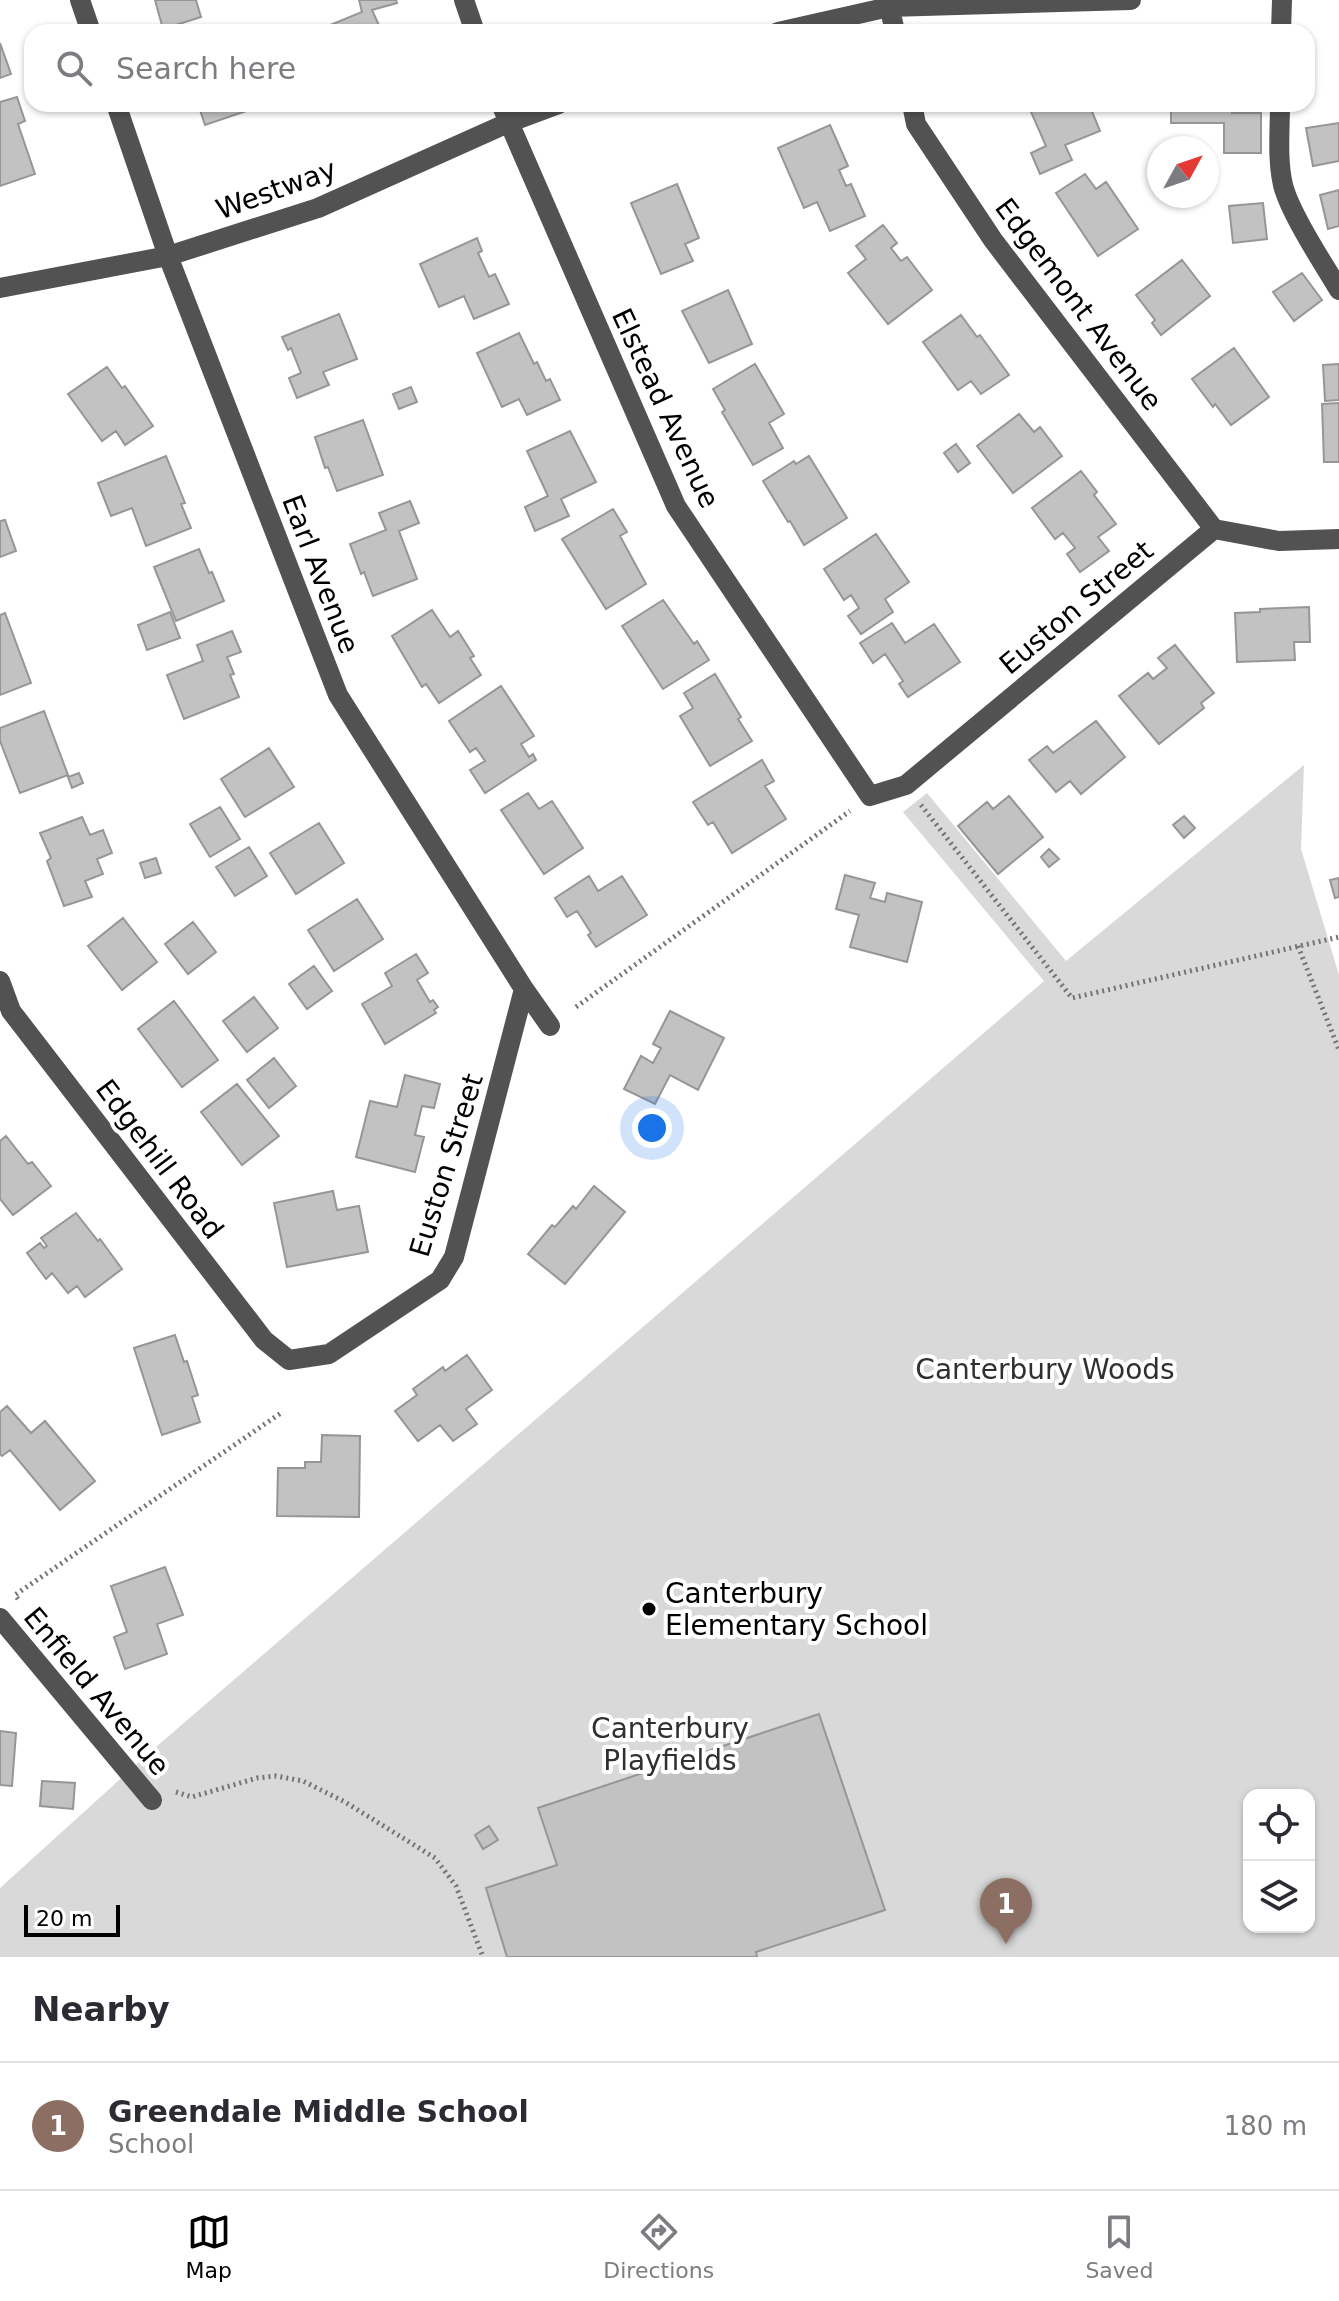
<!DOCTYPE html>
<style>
body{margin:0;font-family:"DejaVu Sans",sans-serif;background:#f7f7f7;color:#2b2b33}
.controls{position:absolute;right:24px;bottom:24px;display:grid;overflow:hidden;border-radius:16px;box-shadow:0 2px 6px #0004}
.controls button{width:72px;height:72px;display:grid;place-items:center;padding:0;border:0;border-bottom:2px solid #e1e1e2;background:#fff;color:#2b2b33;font:40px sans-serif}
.compass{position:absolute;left:1147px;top:136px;width:72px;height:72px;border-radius:50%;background:#fff;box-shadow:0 2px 6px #0004;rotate:50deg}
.scale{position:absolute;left:24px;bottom:20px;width:96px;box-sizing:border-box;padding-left:8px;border:4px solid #000;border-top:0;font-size:22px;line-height:28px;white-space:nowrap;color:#000;-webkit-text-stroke:6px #fff;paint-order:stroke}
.you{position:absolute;left:652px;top:1128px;width:28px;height:28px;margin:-20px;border:6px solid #fff;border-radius:50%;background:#1a73e8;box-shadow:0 0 0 12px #1a73e833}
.badge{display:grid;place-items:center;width:52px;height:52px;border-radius:50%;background:#000;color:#fff;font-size:26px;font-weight:700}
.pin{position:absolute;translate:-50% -66px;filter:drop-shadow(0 2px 4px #0008)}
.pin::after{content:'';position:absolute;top:42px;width:28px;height:24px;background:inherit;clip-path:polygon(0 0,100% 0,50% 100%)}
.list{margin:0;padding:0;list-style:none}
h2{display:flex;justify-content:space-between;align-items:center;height:104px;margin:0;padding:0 32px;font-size:34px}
h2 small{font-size:26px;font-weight:400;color:#7c7c81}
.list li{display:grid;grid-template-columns:52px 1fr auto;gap:24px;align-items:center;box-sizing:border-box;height:128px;padding:0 32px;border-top:2px solid #e1e1e2}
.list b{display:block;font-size:30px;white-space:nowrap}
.list p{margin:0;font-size:26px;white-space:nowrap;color:#7c7c81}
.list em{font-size:26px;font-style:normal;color:#7c7c81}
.icon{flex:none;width:44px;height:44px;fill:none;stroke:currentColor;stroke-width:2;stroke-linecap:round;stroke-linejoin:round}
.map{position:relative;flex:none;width:1339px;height:1957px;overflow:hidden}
.search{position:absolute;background:#fff;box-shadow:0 2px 6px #0004;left:24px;right:24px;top:24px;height:88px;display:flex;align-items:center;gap:20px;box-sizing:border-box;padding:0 28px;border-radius:24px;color:#7c7c81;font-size:30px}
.sheet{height:232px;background:#fff}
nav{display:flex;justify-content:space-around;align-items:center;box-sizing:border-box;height:112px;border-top:2px solid #e1e1e2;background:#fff;font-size:22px;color:#7c7c81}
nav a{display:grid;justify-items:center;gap:4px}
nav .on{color:#000}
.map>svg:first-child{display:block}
</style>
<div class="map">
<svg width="1339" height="1957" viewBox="0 0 1339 1957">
<rect width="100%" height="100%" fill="#fff"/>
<path fill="#d9d9d9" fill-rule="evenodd" d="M1304,765l-3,84 38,126v982h-1339v-69l149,-135 895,-772 -141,-169 24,-19 139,168zM1249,1795h60v132h-60z"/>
<path fill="#c2c2c2" stroke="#969696" stroke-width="2" d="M155,0h41l5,17 -38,12z
M359,0h37l1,3 -25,7 10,22h-63l-1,-2 44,-18z
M0,43l11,31 -11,4z
M17,97l8,24 -7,3 17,50 -35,12v-84z
M198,104h49l2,6 -44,15z
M1030,104h59l11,27 -35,14 7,15 -32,14 -9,-21 15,-7 -18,-41z
M1171,104h61v9h29v40h-37v-30h-53z
M1339,123v38l-26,5 -7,-38z
M830,125l18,41 -9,4 7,16 5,-2 14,32 -35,15 -13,-29 -13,6 -26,-60z
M1085,174l11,15 10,-7 32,47 -40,27 -42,-63z
M677,184l22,54 -14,6 8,17 -32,13 -30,-71z
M1339,190v36l-11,3 -8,-34z
M1263,203l4,36 -34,4 -4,-37z
M883,225l14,18 -6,5 10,13 6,-4 25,33 -44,34 -40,-51 18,-14 -10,-13z
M477,238l5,13 -4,2 11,24 6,-3 14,30 -35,15 -10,-23 -25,11 -19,-43z
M1182,260l28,36 -49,39 -9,-12 3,-3 -19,-25z
M1302,273l20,27 -28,21 -21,-29z
M728,290l24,54 -43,19 -27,-52z
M339,314l18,45 -34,13 6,13 -32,13 -8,-20 12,-5 -10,-25 -3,2 -6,-13z
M961,315l16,22 3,-2 29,40 -28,19 -10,-13 -13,9 -35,-48z
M519,333l15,31 3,-2 9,19 4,-2 10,21 -33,15 -8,-16 -17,8 -25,-54z
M1234,348l35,49 -38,28 -16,-21 -2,3 -21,-28z
M755,364l29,50 -15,9 14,25 -30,17 -31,-53 3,-2 -12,-21z
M1339,364v36l-14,1 -2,-36z
M107,367l15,21 3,-2 28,40 -28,19 -9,-14 -14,10 -34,-47z
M411,387l6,15 -18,7 -6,-15z
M1339,403v59h-15l-2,-58z
M1019,414l15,18 6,-5 22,29 -49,37 -36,-47z
M363,420l20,55 -46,16 -9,-24 -3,1 -10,-31z
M570,431l26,51 -35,17 8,17 -34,15 -10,-24 23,-11 -21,-45z
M956,444l14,19 -12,9 -14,-19z
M166,456l19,47 -4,1 10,24 -45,18 -14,-38 -21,8 -13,-33z
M809,456l38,62 -43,27 -14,-24 -2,1 -25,-41 31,-20 2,3z
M1081,471l16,21 -3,3 22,29 -18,13 11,14 -29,21 -13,-18 8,-6 -12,-15 -8,6 -23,-31z
M410,501l9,22 -20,8 18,48 -44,17 -9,-24 -3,2 -11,-30 36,-14 -7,-17z
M613,509l14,23 -7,4 26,48 -40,25 -44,-70z
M5,520l11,31 -16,6v-36z
M876,534l33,48 -24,17 8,13 -32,22 -13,-18 11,-8 -8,-13 -7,5 -20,-31z
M199,549l10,24 3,-1 12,29 -48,20 -22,-54z
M663,600l31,44 3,-3 12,19 -46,29 -41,-63z
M1309,607l1,35h-16l1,18 -58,2 -2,-49 25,-1v-3z
M432,610l18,27 8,-6 16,25 -4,2 11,17 -42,28 -13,-19 -4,3 -30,-51z
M170,612l10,26 -33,12 -9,-25z
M5,613l26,70 -31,12v-80z
M892,623l13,20 29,-19 26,38 -52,35 -9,-13 4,-3 -18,-27 -12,9 -13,-20z
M232,631l9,21 -14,5 7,17 -4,1 9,22 -55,22 -17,-44 36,-14 -6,-16z
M1175,645l39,48 -13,10 3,5 -45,36 -40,-48 29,-23 5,6 14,-11 -9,-10z
M715,674l26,43 -3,2 14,22 -42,25 -30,-50 13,-8 -9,-15z
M501,686l33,50 -13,8 8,13 4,-3 3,6 -51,33 -15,-23 15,-9 -9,-13 -6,4 -21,-31z
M44,711l24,64 -48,18 -20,-52v-13z
M1096,721l29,36 -44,37 -11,-13 -14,11 -27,-32 18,-14 6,7z
M269,748l25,39 -49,30 -24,-38z
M762,760l12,21 -9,5 21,33 -54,34 -19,-31 -5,3 -15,-23z
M79,773l4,10 -11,5 -4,-11z
M528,793l11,16 13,-8 31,47 -39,26 -43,-64z
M1009,796l34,41 -45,37 -40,-48 29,-24 6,7z
M220,807l20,32 -30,18 -20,-33z
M1184,816l11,12 -11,10 -11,-13z
M82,817l8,18 13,-5 9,23 -15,6 6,15 -18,7 7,16 -28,9 -17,-45 4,-3 -11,-25z
M319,823l25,40 -48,31 -26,-41z
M249,847l18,29 -32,20 -19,-29z
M1049,849l10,10 -10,8 -8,-10z
M156,858l5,15 -16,5 -5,-15z
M845,875l30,8 -5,15 15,4 2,-9 35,9 -15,60 -57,-15 9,-32 -23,-6z
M589,876l9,15 24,-15 25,39 -51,32 -8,-12 3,-2 -14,-22 -10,6 -12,-19z
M1339,878v19l-4,1 -5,-18z
M357,899l26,40 -49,32 -26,-41z
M123,918l34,44 -35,28 -34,-44z
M193,922l23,30 -28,22 -23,-30z
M416,954l12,19 -11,7 13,22 3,-2 5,7 -4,3 2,3 -51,31 -23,-40 30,-18 -7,-13z
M314,966l18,25 -25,18 -18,-25z
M254,997l24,31 -31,24 -24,-31z
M174,1001l44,59 -36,27 -44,-58z
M670,1011l54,27 -26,52 -28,-15 -15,29 -31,-15 17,-33 12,7 8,-15 -8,-4z
M274,1058l22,28 -27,22 -22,-28z
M405,1075l35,9 -6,24 -12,-2 -7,29 9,2 -9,35 -59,-15 14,-56 27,6z
M237,1084l42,52 -37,29 -41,-53z
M6,1136l22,28 4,-2 19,24 -38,29 -13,-16v-58z
M594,1186l31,26 -60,72 -37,-30 24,-29 3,2 18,-21 3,3z
M333,1191l4,19 22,-4 9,46 -81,15 -13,-64z
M76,1213l22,28 2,-2 22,30 -37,28 -8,-11 -9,7 -16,-20 -6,6 -19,-26 13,-10 4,5 3,-2 -6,-8z
M175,1335l9,27 3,-1 11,34 -6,2 8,25 -38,13 -28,-87z
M467,1355l25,35 -26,19 11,15 -24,17 -13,-16 -22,16 -23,-30 22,-16 -4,-6 30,-22 2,4z
M7,1406l24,27 14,-12 50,60 -35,29 -50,-60 -8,6 -2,-2v-42z
M322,1435l38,1 -1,81 -82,-1 1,-48h27v-6h16z
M165,1567l18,48 -26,9 10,30 -42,15 -11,-32 13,-5 -16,-46z
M819,1714l66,196 -129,42 1,5h-250l-21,-69 71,-23 -19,-57z
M0,1731l16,2 -4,53 -12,-1z
M42,1781l33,2 -2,26 -33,-3z
M489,1826l9,14 -15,9 -8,-14z"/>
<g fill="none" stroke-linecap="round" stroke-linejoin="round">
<path stroke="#747474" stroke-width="5" stroke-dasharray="2 4" stroke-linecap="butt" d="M921,805l151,193 267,-61
M1298,946l41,104
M576,1007l274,-196
M18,1599l-3,-4 266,-182
M176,1792l16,5 65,-19 19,-2 27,5 42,21 90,56 21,28 27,71"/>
<path stroke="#525252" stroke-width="20" d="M80,0l11,32
M464,0l11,32
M888,0l7,32
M778,32l111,-25 242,-7
M1281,32l1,-32
M116,104l52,152 170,439 186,294 26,37
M501,104l175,402 194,290 36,-11 308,-256 65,12 60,-2
M912,104l4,20 77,116 221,289
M1280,104c0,27 -3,55 3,81 7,28 40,78 56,105
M0,288l168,-32 150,-48 190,-85 51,-19
M0,981l11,30 253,329 25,20 40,-6 111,-74 14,-23 70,-268
M0,1618l152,182"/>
</g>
<circle fill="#000" stroke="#fff" stroke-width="3" cx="649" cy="1609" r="8"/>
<g text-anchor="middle" stroke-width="8" stroke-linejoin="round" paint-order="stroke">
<g font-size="28" fill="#000" stroke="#fff">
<text transform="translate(276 189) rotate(-20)" y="10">Westway</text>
<text transform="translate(1079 304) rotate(53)" y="10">Edgemont Avenue</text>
<text transform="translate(666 408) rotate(65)" y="10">Elstead Avenue</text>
<text transform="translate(321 574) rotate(69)" y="10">Earl Avenue</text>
<text transform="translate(1076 607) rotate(-40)" y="10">Euston Street</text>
<text transform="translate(160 1159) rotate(53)" y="10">Edgehill Road</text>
<text transform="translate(446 1165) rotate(-73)" y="10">Euston Street</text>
<text transform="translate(97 1691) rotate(50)" y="10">Enfield Avenue</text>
</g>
<g font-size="28" fill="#303030" stroke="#fff">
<text x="1045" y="1379">Canterbury Woods</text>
<text x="670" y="1738">Canterbury<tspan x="670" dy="32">Playfields</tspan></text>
</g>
<g font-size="28" fill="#000" stroke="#fff" text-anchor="start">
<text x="665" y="1603">Canterbury<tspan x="665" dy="32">Elementary School</tspan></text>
</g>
</g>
</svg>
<div class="controls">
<button><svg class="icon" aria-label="locate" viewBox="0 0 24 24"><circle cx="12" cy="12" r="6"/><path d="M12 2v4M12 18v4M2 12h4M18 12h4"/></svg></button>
<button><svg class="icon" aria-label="layers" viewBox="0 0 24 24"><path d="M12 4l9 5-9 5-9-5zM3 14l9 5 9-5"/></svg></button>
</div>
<svg class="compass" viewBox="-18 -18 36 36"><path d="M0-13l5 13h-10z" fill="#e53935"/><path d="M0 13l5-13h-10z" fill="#7c7c81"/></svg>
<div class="scale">20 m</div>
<div class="you"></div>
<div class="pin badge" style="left:1006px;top:1944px;background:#8d6e63">1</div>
<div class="search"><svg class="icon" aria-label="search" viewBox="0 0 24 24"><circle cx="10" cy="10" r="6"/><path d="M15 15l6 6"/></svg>Search here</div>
</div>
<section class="sheet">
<h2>Nearby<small></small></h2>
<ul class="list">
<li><span class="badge" style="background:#8d6e63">1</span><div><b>Greendale Middle School</b><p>School</p></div><em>180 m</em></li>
</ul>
</section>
<nav>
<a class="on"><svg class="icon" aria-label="map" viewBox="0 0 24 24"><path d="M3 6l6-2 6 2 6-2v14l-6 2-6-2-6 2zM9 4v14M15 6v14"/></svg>Map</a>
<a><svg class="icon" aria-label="directions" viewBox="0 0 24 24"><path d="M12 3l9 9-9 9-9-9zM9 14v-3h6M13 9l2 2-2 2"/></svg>Directions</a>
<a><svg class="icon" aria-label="saved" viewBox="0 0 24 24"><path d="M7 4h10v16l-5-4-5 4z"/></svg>Saved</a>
</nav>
